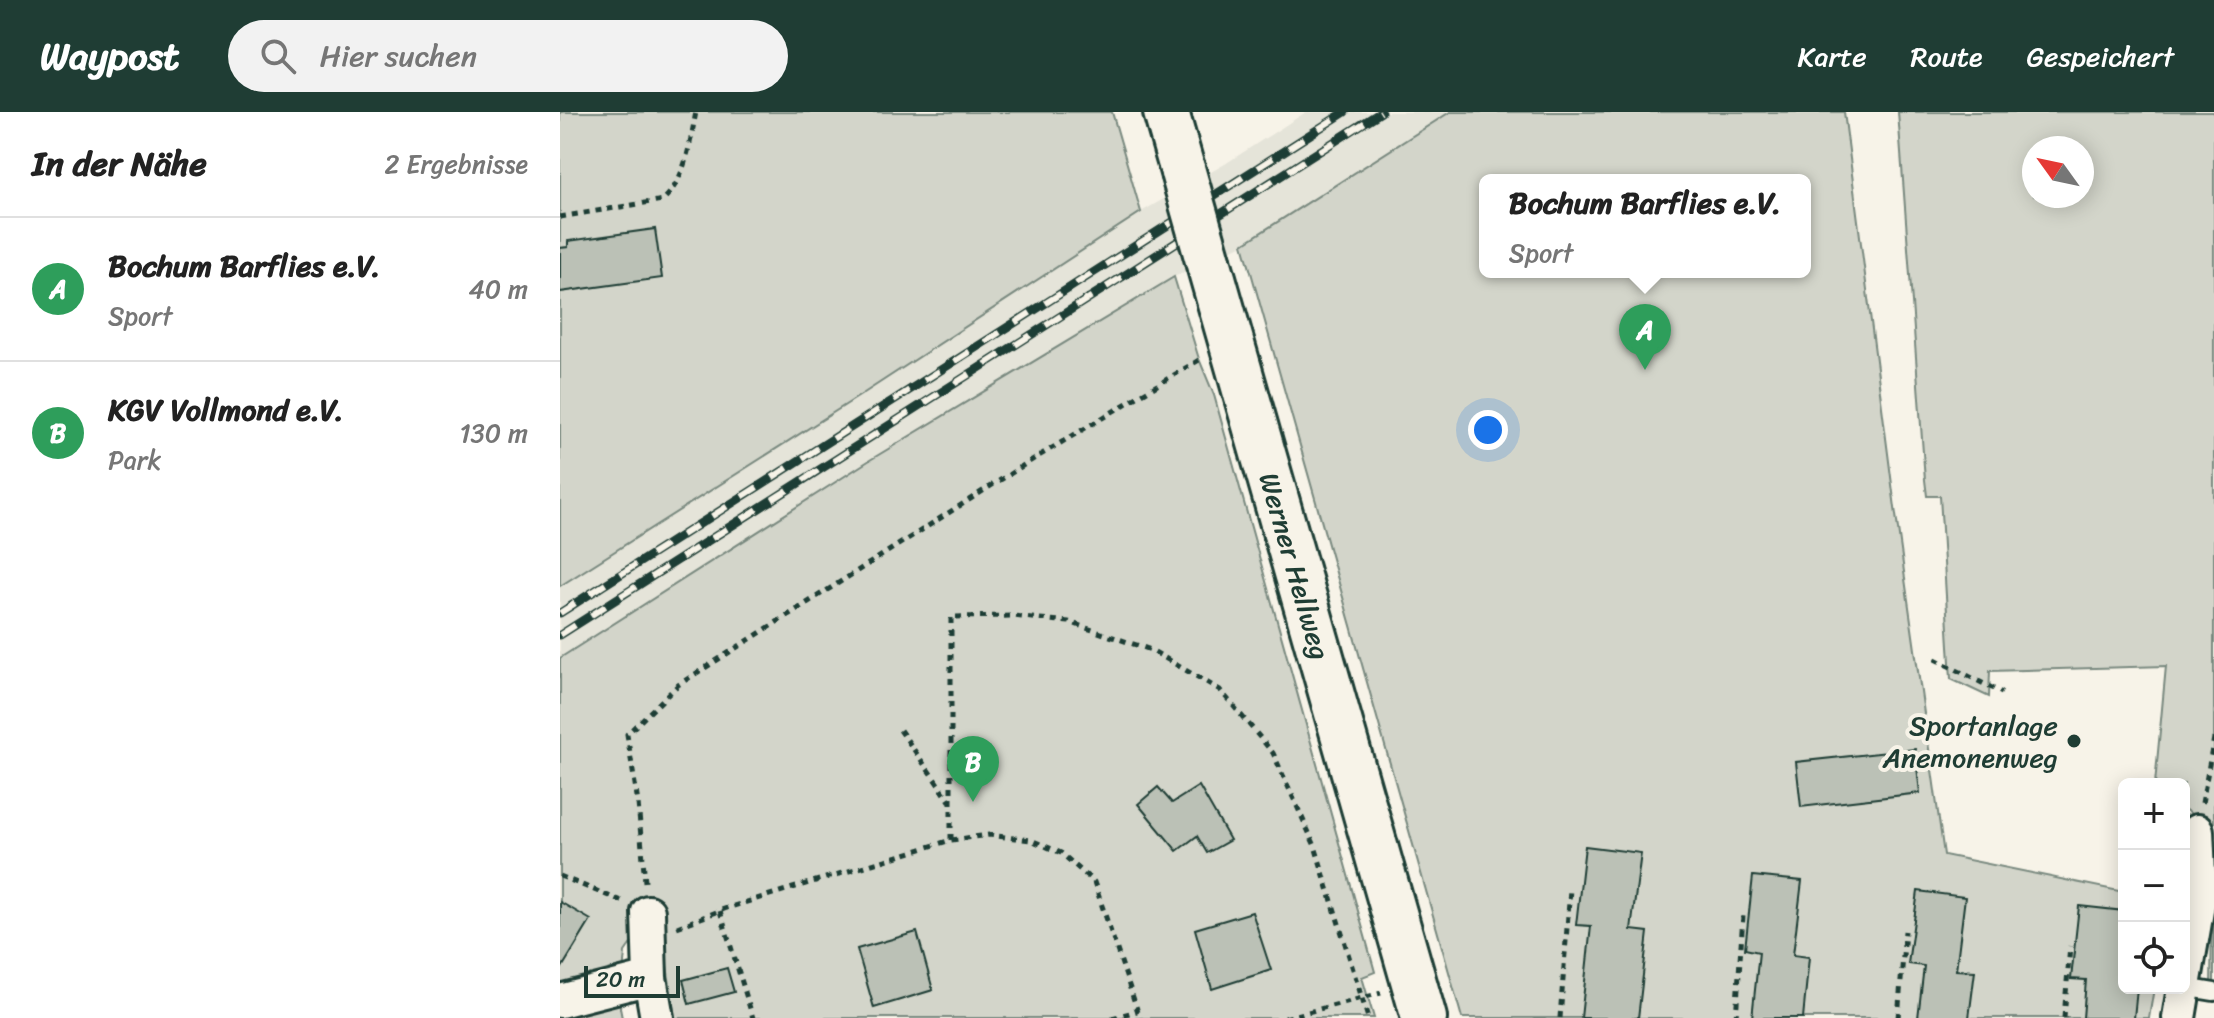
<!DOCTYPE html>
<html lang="de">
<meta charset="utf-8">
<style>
body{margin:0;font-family:Sriracha,sans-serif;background:#f2f2f2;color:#222}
.controls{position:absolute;right:24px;bottom:24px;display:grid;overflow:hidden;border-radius:12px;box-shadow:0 4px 20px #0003}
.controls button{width:72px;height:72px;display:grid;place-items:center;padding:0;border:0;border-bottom:2px solid #e0e0e0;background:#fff;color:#222;font:40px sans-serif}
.compass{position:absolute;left:1462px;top:24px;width:72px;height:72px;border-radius:50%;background:#fff;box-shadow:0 4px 20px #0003;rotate:303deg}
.scale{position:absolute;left:24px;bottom:20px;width:96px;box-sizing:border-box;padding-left:8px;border:4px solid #1f3d34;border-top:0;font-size:22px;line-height:28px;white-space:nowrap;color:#1f3d34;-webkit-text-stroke:6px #f7f3e8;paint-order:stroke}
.you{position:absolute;left:928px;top:318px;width:28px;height:28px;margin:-20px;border:6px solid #fff;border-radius:50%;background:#1a73e8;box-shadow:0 0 0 12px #1a73e833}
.badge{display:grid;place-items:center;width:52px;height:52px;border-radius:50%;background:#1f3d34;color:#fff;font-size:26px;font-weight:700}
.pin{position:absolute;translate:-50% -66px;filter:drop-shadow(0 2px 4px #0008)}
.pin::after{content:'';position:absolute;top:42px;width:28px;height:24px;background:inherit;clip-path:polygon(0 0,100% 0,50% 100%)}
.popup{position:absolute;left:919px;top:62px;width:332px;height:104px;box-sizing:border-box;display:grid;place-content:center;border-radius:12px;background:#fff;filter:drop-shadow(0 2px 6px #0005);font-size:26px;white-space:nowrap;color:#767676}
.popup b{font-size:30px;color:#222}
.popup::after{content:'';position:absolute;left:50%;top:100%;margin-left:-16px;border:16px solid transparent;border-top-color:#fff}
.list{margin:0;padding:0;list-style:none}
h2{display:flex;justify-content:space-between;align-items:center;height:104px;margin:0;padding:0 32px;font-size:34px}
h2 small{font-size:26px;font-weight:400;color:#767676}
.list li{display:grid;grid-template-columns:52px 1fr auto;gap:24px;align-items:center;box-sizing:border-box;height:144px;padding:0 32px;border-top:2px solid #e0e0e0}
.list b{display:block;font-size:30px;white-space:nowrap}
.list p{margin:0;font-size:26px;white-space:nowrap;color:#767676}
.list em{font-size:26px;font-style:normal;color:#767676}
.icon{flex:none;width:44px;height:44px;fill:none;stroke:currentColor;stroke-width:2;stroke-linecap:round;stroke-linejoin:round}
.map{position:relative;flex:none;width:1654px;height:906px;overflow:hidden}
header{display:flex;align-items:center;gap:48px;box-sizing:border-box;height:112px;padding:0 40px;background:#1f3d34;color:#fff}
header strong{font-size:38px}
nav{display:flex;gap:44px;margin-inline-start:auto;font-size:28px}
.search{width:560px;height:72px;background:#f2f2f2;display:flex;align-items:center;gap:20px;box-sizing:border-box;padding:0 28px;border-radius:44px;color:#767676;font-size:30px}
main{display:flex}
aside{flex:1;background:#fff}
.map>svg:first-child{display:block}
</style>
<header>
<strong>Waypost</strong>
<div class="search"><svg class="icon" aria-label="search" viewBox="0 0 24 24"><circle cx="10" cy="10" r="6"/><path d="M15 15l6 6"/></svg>Hier suchen</div>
<nav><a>Karte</a><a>Route</a><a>Gespeichert</a></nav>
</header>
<main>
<aside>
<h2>In der Nähe<small>2 Ergebnisse</small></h2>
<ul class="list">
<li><span class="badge" style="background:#2e9e5b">A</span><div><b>Bochum Barflies e.V.</b><p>Sport</p></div><em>40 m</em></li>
<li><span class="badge" style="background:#2e9e5b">B</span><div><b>KGV Vollmond e.V.</b><p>Park</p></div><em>130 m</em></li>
</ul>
</aside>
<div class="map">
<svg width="1654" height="906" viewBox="0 0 1654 906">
<rect width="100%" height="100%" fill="#f7f3e8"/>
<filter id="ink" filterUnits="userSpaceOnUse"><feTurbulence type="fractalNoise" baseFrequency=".0125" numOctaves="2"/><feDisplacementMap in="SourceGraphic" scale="16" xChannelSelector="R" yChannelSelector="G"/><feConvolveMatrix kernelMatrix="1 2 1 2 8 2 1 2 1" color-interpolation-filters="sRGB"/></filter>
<g filter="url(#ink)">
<path fill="#e5e4d9" d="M746,0h144l-207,132 -69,33 -304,183 -310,198v-72l581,-374 84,-48z"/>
<path fill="#d3d5ca" stroke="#79897f" stroke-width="2" fill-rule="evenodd" d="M0,0h552l29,100 -280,183 -301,191z
M890,0h394l51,396 49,347 180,37v96h30l-5,30h-687l-219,-774zM925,68h320v92h-320z
M1338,0h316v880l-3,-1 1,-79 -13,-93 -15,-10v-25h-29l11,-118 -176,5 -1,26 -38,-18 -11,-183h-13l-2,-16zM1474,36h48v48h-48z
M614,165l25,82 15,36 161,577 -13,5 12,41h-699l-16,-105 -6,-1 -28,40 -5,56 2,10h-62v-360l310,-198z"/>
<path fill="#bbc1b6" stroke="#1f3d34" stroke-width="2" d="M95,117l7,49 -102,14v-44l8,-1v-6z
M1355,637l5,44 -119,14 -5,-45z
M639,674l31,54 -23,13 -10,-17 -20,15 -39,-47 20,-17 14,16z
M1025,734l56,7 -10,77 17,2 -10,86h-57l10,-92 -15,-1z
M1193,764l49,5 -9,74 16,2 -6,61h-51l7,-66 -14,-3z
M1358,779l47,6 -9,73 19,1 -6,47h-51l6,-52 -16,-2z
M0,790l31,18 -31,51z
M1519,794l45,5v41l-4,32 4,1v3h13l-3,30h-51l3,-38 -15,-1z
M692,800l19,58 -59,19 -17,-60z
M357,820l16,58 -59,18 -17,-59z
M167,856l7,24 -45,12 -6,-24z"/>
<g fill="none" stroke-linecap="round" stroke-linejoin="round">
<defs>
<path id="lane" d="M1624,875l30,5"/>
<path id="street" d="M88,800l2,66
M1624,874l16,-93 -3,-62
M0,889l90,-23 7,40
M1619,906l5,-30"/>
<g id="secondary">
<path d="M606,0l17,60"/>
<path id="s1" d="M649,152l215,754"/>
</g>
</defs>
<use href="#lane" stroke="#1f3d34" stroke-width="22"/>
<use href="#street" stroke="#1f3d34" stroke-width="38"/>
<use href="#secondary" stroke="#1f3d34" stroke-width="50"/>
<path stroke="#1f3d34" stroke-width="5" stroke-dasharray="6 6" stroke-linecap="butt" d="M0,105l103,-17c23,-21 27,-58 33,-88
M1375,547l67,34
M340,618l50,71
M1642,691l12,-65
M391,728v-223l62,-1 56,6 82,28 69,40 53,63 42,93 53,172
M0,764l61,25
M85,770l-7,-79 -11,-69 51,-49 349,-222 172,-103
M160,799l33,107
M117,815l50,-19 224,-68 38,-5 42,5 30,13 33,29 46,136
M552,906l25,-7
M725,906l96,-25
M1000,906l10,-129
M1176,906l7,-102
M1338,906l7,-87
M1504,906l6,-72"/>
<use href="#lane" stroke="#f7f3e8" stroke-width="16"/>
<use href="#street" stroke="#f7f3e8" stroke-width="32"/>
<use href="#secondary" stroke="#f7f3e8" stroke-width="44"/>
<defs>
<path id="rail" d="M0,501l785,-501
M0,523l821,-523"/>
</defs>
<use href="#rail" stroke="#1f3d34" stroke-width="9"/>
<use href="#rail" stroke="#f7f3e8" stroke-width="6" stroke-dasharray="18" stroke-linecap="butt"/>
<defs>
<path id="secondary-bridge" d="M623,60l26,92"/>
</defs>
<use href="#secondary-bridge" stroke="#1f3d34" stroke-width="50" stroke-linecap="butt"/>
<use href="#secondary-bridge" stroke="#f7f3e8" stroke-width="44"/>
</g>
</g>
<circle fill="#1f3d34" stroke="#f7f3e8" stroke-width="3" cx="1514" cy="629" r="8"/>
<g text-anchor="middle" stroke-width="8" stroke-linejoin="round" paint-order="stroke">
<g font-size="28" fill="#1f3d34" stroke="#f7f3e8">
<text dy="10" stroke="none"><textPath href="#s1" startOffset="314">Werner Hellweg</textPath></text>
</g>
<g font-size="28" fill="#1f3d34" stroke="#f7f3e8" text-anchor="end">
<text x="1498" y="623">Sportanlage<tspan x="1498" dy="32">Anemonenweg</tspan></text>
</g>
</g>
</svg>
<div class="controls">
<button>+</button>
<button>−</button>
<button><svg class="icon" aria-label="locate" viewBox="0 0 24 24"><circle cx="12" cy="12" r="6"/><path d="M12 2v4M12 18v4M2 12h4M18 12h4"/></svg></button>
</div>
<svg class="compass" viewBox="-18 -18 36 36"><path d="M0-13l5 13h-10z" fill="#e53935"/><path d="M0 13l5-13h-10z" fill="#767676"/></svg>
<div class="scale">20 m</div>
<div class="you"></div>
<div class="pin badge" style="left:1085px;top:258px;background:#2e9e5b">A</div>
<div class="popup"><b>Bochum Barflies e.V.</b>Sport</div>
<div class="pin badge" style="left:413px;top:690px;background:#2e9e5b">B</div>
</div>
</main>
